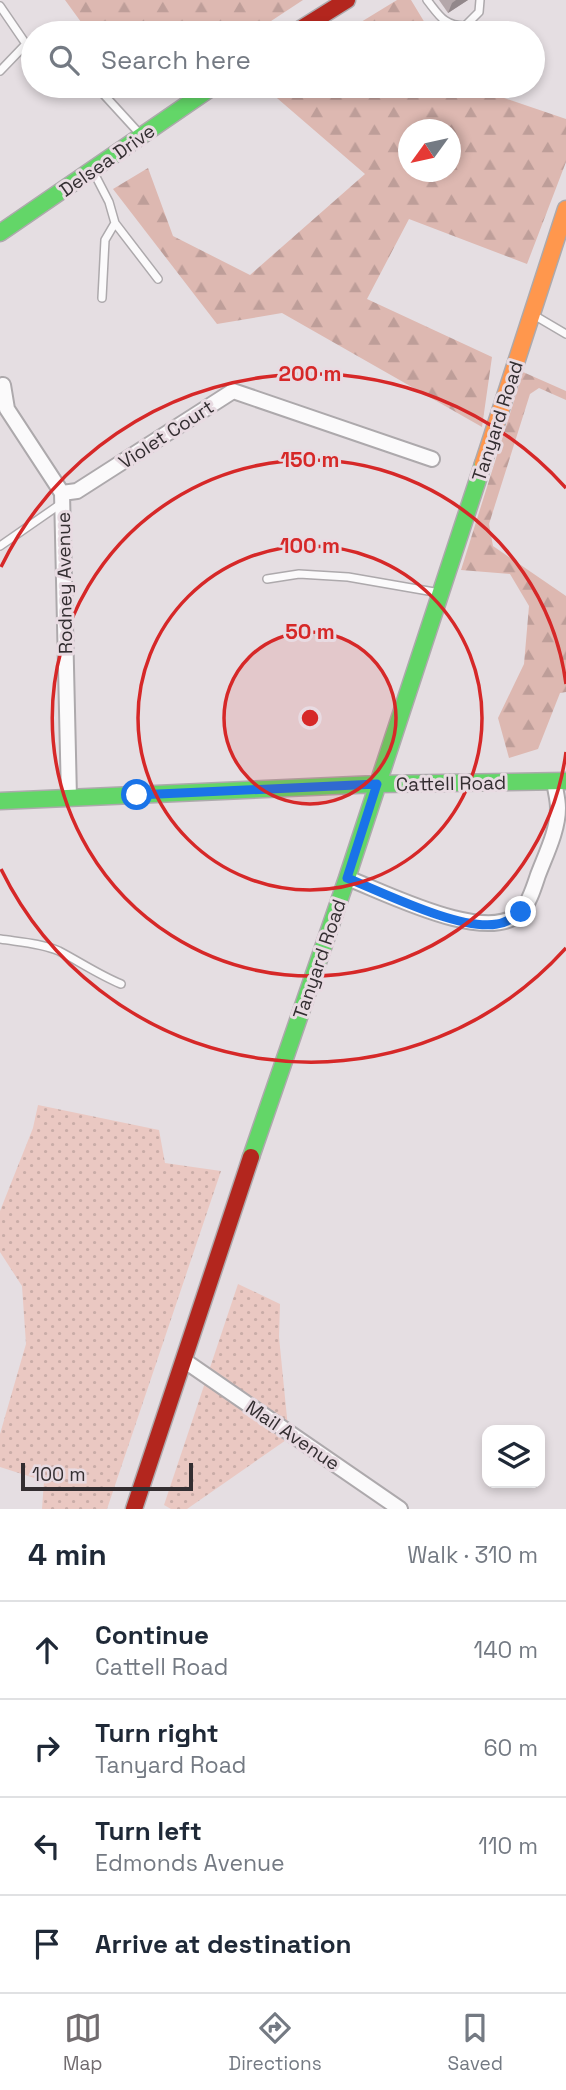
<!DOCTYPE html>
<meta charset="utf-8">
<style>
body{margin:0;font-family:"Space Grotesk",sans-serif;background:#f2f2f3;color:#1f2937}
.controls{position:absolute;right:21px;bottom:21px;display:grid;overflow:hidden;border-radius:14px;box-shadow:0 4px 10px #0003}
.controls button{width:63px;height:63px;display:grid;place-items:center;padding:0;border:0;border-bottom:2px solid #e0e1e3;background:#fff;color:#1f2937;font:35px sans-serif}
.compass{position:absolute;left:398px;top:119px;width:63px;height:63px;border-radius:50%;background:#fff;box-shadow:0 4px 10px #0003;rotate:237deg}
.scale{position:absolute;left:21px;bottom:18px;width:172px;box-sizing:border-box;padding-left:7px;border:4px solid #332e31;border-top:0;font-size:19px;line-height:24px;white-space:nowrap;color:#332e31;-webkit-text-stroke:5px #e8dbe2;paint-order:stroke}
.stop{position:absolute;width:21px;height:21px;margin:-16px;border:5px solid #1a73e8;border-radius:50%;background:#fff}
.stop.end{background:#1a73e8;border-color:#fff;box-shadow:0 2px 7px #0008}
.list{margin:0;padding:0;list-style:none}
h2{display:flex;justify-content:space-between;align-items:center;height:91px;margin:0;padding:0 28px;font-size:30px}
h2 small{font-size:23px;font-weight:400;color:#747a83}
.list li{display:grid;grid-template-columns:46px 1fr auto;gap:21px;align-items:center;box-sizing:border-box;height:98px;padding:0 28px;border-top:2px solid #e0e1e3}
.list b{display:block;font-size:26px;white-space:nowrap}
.list p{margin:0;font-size:23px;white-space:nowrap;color:#747a83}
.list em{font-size:23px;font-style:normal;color:#747a83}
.icon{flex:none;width:38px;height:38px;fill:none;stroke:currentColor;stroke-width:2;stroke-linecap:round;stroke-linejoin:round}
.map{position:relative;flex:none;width:566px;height:1509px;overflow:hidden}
.search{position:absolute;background:#fff;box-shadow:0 4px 10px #0003;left:21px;right:21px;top:21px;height:77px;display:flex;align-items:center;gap:18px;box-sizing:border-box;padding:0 24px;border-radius:38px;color:#747a83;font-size:26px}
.sheet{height:483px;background:#fff}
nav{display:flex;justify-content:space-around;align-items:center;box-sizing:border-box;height:98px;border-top:2px solid #e0e1e3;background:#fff;font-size:19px;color:#747a83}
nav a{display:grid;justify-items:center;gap:4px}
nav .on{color:#716c6f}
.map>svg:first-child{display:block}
</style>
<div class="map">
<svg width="566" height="1509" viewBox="0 0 566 1509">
<defs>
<pattern id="grass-dots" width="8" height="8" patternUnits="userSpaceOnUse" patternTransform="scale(1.75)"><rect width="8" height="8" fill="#eac8c2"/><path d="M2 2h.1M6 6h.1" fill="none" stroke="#c9aca7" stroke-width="1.8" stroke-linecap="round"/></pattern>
<pattern id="forest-firs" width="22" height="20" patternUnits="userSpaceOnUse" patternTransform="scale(1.75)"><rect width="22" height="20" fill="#ddb8b1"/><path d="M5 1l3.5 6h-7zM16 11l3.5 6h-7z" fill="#be9e99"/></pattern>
</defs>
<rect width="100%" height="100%" fill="#e5dee2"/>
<path fill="url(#grass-dots)" d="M38,1105l121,25 6,33 56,8 -114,338h-65l2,-28 -44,-14v-33l26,-90 -4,-58 -22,-34v-41l33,-83z
M238,1284l42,20 -1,33 10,101 -102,71h-16l-7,-4z"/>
<path fill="url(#forest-firs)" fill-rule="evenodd" d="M65,0h238l-50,33h-164z
M397,0h14l20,33h-88z
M263,86h206l97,33v43l-39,102 -118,-45 -42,80 125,58 -10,70 -200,-114 -65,11 -104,-135 35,-21 25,68 77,39 115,-101zM408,130h42v42h-42z
M523,372l43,19v9l-27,-12 -9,6 -41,130 4,22 73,50v96l-6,1 -22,56 -29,9 -11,-40 26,-54 5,-58 -19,-32 -49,-4z"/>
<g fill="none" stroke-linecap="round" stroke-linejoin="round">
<defs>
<path id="lane" d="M427,0c12,15 17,26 38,26l14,-14 1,-12
M0,6l26,38 7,3
M0,71l26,-27
M96,86l43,47
M93,171l16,31 6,21 -10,17 -3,58
M115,223l43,56
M532,314l34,20
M0,546l62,-43
M267,579l32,-5 49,3 92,16
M0,939c19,3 41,4 59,12 21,11 40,24 62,33"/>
<path id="street" d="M3,385l4,24 55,84 7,305
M62,493l15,-2 156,-100 199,68
M347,878c38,14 139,67 173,35 9,-9 14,-26 18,-38 8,-21 20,-45 20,-67 0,-9 -3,-19 -4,-27
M185,1361l215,148"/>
<path id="fast" d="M0,233l214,-147
M0,801l377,-17 189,-3
M251,1157l96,-279 136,-414"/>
<path id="slow" d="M483,464l83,-255"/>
<path id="jam" d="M294,33l53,-33
M134,1509l117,-352"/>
</defs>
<use href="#lane" stroke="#ada9ac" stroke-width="10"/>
<use href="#street" stroke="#ada9ac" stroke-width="18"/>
<use href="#fast" stroke="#ada9ac" stroke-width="19"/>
<use href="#slow" stroke="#ada9ac" stroke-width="19"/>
<use href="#jam" stroke="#ada9ac" stroke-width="19"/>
<use href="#lane" stroke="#fbfafb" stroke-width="7"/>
<use href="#street" stroke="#fbfafb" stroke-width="14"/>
<use href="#fast" stroke="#63d668" stroke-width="16"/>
<use href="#slow" stroke="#ff974d" stroke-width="16"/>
<use href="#jam" stroke="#b3261e" stroke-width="16"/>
</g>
<path fill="#b4a7aa" d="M439,0h29l-20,13z"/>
<path fill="#92888b" d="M456,0h12l-20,13 4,-10z"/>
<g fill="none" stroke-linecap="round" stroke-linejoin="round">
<path stroke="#1a73e8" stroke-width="9" d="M137,795l240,-11 -30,94c35,14 113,53 150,46 9,-1 16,-6 24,-12"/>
</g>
<circle cx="310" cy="718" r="86" fill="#d62828" fill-opacity=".12"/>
<g fill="none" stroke="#d62828" stroke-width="3.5">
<circle cx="310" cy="718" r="86"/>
<circle cx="310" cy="718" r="172"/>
<path d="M566 752A258 258 0 1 1 566 684"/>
<path d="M566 948A344 344 0 0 1 1 869M1 567A344 344 0 0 1 566 488"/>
</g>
<g text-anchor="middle" stroke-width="6" stroke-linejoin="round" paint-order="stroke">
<g font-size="19" fill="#332e31" stroke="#e8dbe2">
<text transform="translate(107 160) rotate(-35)" y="7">Delsea Drive</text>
<text transform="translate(497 421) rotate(-72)" y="7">Tanyard Road</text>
<text transform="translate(166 434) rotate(-33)" y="7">Violet Court</text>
<text transform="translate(64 583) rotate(-91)" y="7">Rodney Avenue</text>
<text transform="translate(451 783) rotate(-1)" y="7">Cattell Road</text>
<text transform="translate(319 959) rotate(-71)" y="7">Tanyard Road</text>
<text transform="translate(293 1435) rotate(34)" y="7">Mail Avenue</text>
</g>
</g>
<circle cx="310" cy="718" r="10" fill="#d62828" stroke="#e8dbe2" stroke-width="3.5"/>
<g font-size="21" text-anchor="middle" font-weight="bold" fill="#d62828" stroke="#e8dbe2" stroke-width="6" stroke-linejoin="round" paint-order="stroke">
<text x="310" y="381">200 m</text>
<text x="310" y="467">150 m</text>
<text x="310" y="553">100 m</text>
<text x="310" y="639">50 m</text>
</g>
</svg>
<div class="controls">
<button><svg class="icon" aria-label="layers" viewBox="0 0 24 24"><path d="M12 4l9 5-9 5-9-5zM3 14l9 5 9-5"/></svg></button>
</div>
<svg class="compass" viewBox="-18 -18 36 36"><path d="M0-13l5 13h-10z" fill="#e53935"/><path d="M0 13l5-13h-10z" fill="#747a83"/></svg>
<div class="scale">100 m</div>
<div class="stop" style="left:137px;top:795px"></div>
<div class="stop end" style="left:521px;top:912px"></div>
<div class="search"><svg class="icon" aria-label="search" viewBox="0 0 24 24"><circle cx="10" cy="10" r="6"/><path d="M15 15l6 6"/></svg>Search here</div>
</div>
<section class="sheet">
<h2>4 min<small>Walk · 310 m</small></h2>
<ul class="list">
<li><svg class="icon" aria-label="ahead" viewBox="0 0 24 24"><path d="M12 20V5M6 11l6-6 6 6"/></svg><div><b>Continue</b><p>Cattell Road</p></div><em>140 m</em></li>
<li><svg class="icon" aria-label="right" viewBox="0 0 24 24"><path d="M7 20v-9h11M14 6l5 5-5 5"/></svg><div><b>Turn right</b><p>Tanyard Road</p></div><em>60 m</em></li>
<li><svg class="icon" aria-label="left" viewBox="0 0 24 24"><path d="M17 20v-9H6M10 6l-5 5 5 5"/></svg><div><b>Turn left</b><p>Edmonds Avenue</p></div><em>110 m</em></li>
<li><svg class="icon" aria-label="arrive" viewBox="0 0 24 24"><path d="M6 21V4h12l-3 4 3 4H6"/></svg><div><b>Arrive at destination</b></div></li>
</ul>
</section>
<nav>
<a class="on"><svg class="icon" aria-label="map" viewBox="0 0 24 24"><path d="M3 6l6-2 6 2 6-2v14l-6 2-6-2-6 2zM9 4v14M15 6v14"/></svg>Map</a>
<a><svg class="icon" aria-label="directions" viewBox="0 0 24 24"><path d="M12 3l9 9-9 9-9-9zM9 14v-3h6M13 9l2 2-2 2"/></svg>Directions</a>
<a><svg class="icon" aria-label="saved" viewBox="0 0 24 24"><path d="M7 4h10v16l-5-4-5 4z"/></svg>Saved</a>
</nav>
